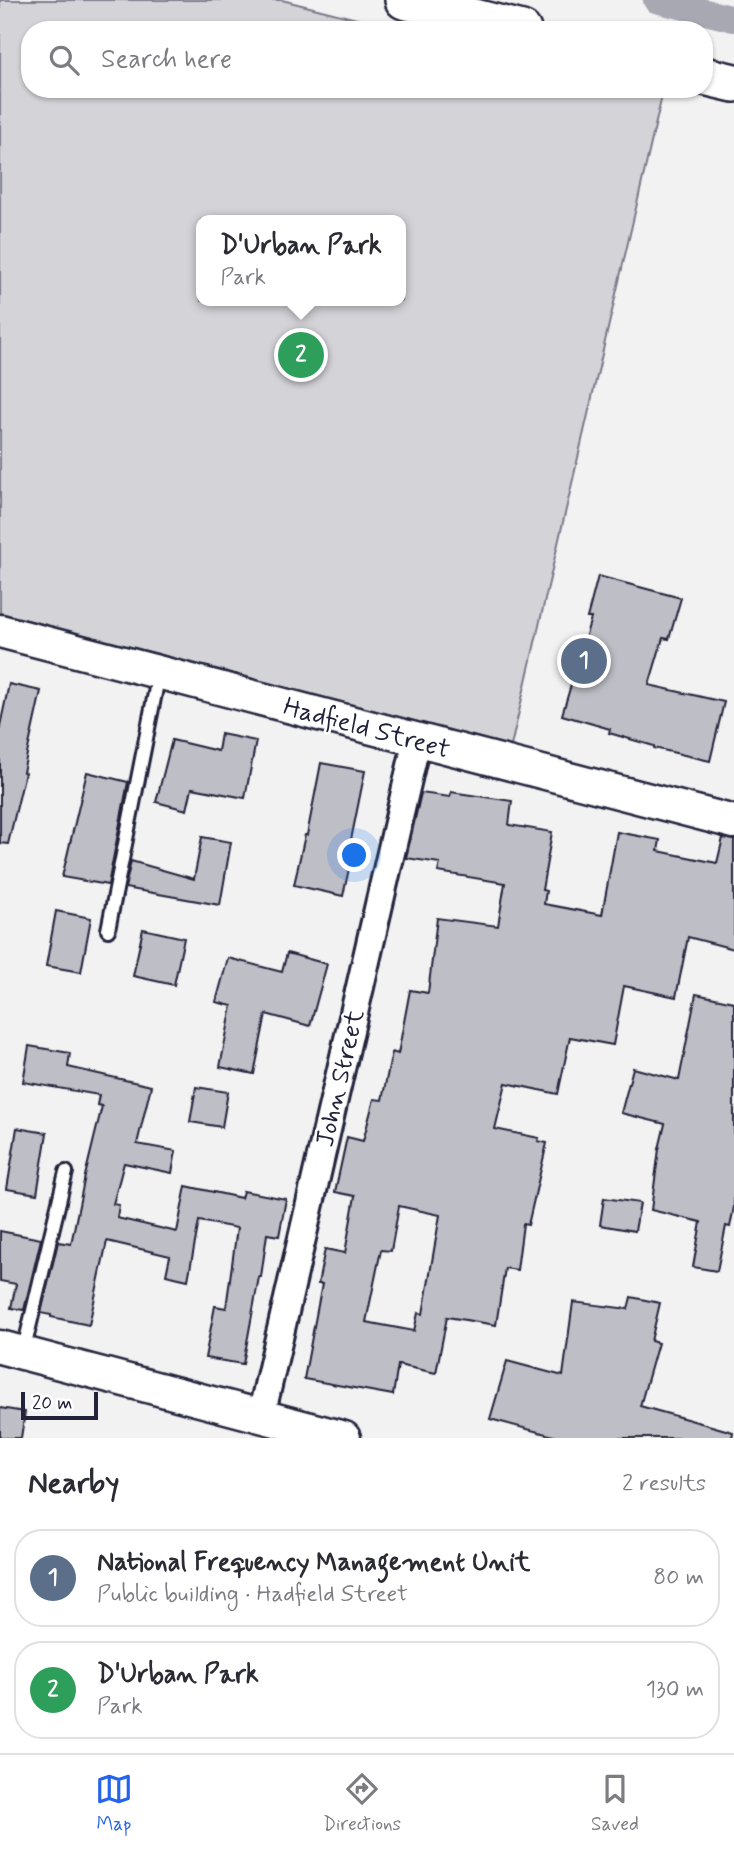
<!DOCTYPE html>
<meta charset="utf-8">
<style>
body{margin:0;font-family:Mynerve,sans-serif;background:#f2f2f3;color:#2b2b33}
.scale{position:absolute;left:21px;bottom:18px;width:77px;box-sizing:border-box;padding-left:7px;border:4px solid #22223b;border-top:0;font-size:19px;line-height:24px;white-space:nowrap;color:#22223b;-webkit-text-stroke:5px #fff;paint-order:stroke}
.you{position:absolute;left:355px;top:856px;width:24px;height:24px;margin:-18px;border:5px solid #fff;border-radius:50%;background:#1a73e8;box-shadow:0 0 0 10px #1a73e833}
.badge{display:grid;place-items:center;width:46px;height:46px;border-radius:50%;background:#2563eb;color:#fff;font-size:23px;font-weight:700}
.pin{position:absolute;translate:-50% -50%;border:4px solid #fff;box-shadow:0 2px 7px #0006}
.popup{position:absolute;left:196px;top:215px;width:210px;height:91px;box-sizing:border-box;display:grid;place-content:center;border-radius:14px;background:#fff;filter:drop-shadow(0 2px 5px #0005);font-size:23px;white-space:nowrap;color:#7c7c81}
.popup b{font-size:26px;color:#2b2b33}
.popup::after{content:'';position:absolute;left:50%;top:100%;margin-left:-14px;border:14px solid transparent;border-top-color:#fff}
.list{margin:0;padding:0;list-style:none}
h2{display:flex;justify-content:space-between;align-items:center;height:91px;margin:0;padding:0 28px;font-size:30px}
h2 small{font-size:23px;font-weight:400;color:#7c7c81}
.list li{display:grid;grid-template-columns:46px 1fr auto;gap:21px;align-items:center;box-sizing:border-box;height:98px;margin:0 14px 14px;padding:0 14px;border:2px solid #e1e1e2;border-radius:28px}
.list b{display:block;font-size:26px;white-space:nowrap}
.list p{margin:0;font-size:23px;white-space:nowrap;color:#7c7c81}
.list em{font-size:23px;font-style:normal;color:#7c7c81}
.icon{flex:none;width:38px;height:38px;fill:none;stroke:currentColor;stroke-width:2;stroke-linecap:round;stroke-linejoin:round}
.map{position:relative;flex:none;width:734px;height:1438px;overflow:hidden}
.search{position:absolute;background:#fff;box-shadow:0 2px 5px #0004;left:21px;right:21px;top:21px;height:77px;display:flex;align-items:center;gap:18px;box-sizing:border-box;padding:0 24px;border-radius:28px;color:#7c7c81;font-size:26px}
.sheet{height:315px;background:#fff}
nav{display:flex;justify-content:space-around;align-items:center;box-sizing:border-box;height:98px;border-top:2px solid #e1e1e2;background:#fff;font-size:19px;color:#7c7c81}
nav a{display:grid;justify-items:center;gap:4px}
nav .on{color:#2563eb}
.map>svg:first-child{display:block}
</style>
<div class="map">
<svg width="734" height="1438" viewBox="0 0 734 1438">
<rect width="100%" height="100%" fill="#f2f2f3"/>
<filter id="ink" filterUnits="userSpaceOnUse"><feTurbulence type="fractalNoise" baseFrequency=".0143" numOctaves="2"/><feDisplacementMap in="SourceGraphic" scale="14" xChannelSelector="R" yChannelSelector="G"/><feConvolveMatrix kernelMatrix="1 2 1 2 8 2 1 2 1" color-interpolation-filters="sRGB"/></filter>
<g filter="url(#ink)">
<path fill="#d3d3d8" stroke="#7a7a8a" stroke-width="2" fill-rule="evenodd" d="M0,0h282l118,30h-370v59h604l28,7 -151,650 -511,-133zM201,220h200v81h-200z"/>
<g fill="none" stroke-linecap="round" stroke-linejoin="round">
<path stroke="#a8a8b2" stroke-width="26" d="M656,0l78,19"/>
</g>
<path fill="#bebec6" stroke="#22223b" stroke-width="2" fill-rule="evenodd" d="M598,576l83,22 -12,41 -6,-1 -14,47 75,17 -14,59 -56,-13v-2l-45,-13 1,-4 -48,-14 29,-97h-4z
M9,684l32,7 -18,81 2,1 -17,71 -8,-1v-117z
M221,734l35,7 -11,57 -53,-10 -5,22 -31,-8 16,-62 46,11z
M321,763l44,8 -15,74 4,1 -11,50 -49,-11 11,-50h2z
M87,772l41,10 -20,103 -46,-8z
M451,792l61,9 -3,24 43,7 -10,58 4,1 -2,13 58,11 15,-83 43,8 -2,11 59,12 6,-25 11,2v109l-46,-12 -12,60 -52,-11 -11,59 -43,-8 -12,57 -52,-11 -11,46 44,9 -1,3 9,2 -19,82 -5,-1 -6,46 -12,-2 -9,57 -49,-8 -11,56 -38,-8 -5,30 -89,-16 18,-95h-4l7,-35 20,4 10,-57 -20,-4 12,-55 16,4 11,-42 8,1 10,-48 6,2 12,-64 18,3 9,-75 61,8 7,-43 -67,-11 2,-9 -34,-5 15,-65 29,4zM399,1206l41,9 -17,99 -5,-1 -4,18 -48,-9 15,-72 10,1z
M202,837l29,5 -11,63 -95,-17 6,-27 63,18z
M56,911l35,7 -10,54 -35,-6z
M143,929l41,9 -10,47 -41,-9z
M287,953l40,11 -17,62 -44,-12 -12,60 -34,-7 12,-61 -16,-4 12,-44 54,14z
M696,994l38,8v205l-4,20 -4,-1 -9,45 -24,-4 8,-45 -50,-12 8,-61 6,-25 -44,-11 12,-45 46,12z
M29,1046l41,7 -2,14 83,19 -14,58 39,7 -4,22 -48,-10 -11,41 6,1 -2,13 60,14 9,-46 55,12 2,-7 43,8 -7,37 -12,-2 -6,43h-2l-16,87 -38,-6 10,-52 11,2 11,-80 -38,-7 -11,59 -22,-5 4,-19 -63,-15 -18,84 -38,-8v-2l-10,-2 17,-71 13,2 14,-68 17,-70 -5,-1 2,-10 -76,-13z
M196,1087l32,5 -6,35 -32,-5z
M17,1128l30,5 -10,61 -30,-5z
M604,1198l36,5 -5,28 -35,-6z
M0,1231l41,8 -17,71 -13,-2 5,-24 -16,-3z
M631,1297l29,6 -9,38 7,2 -18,63 93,26 -1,6h-171l-71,-19 17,-58 56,15 10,-74 55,7z
M0,1408l25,4 -4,26h-21z"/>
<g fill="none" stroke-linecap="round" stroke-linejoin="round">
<defs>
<path id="service" d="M108,930l51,-257
M23,1353l43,-181"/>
<path id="minor" d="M261,1416l156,-676"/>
<path id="tertiary" d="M0,631l734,191
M0,1347l344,91"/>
<path id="secondary" d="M404,0l118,30
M704,76l30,7"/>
</defs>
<use href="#service" stroke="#22223b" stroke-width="18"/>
<use href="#minor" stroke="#22223b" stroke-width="32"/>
<use href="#tertiary" stroke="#22223b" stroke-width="37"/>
<use href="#secondary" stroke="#22223b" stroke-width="42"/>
<use href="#service" stroke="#fff" stroke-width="12"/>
<use href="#minor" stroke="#fff" stroke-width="26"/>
<use href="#tertiary" stroke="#fff" stroke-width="32"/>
<use href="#secondary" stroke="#fff" stroke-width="37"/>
</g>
</g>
<g text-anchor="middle" stroke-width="5" stroke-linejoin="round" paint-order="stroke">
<g font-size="26" fill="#22223b" stroke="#fff">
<text transform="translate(367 727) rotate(15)" y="9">Hadfield Street</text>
<text transform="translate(339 1078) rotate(-77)" y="9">John Street</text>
</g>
</g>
</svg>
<div class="scale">20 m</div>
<div class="you"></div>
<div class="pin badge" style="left:584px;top:661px;background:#5c6f8a">1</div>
<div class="pin badge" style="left:301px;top:355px;background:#2e9e5b">2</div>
<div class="popup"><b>D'Urban Park</b>Park</div>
<div class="search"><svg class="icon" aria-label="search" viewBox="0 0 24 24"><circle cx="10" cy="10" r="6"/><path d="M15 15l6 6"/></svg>Search here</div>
</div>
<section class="sheet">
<h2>Nearby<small>2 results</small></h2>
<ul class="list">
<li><span class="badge" style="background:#5c6f8a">1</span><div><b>National Frequency Management Unit</b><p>Public building · Hadfield Street</p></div><em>80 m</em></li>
<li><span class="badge" style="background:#2e9e5b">2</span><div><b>D'Urban Park</b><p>Park</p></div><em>130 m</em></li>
</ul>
</section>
<nav>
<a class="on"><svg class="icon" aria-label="map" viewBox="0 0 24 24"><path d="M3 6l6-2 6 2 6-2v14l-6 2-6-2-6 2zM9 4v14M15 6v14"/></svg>Map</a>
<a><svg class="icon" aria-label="directions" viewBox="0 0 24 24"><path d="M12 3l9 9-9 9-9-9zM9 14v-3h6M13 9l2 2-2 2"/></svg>Directions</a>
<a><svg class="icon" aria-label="saved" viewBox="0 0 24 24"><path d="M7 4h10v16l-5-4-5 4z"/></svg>Saved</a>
</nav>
